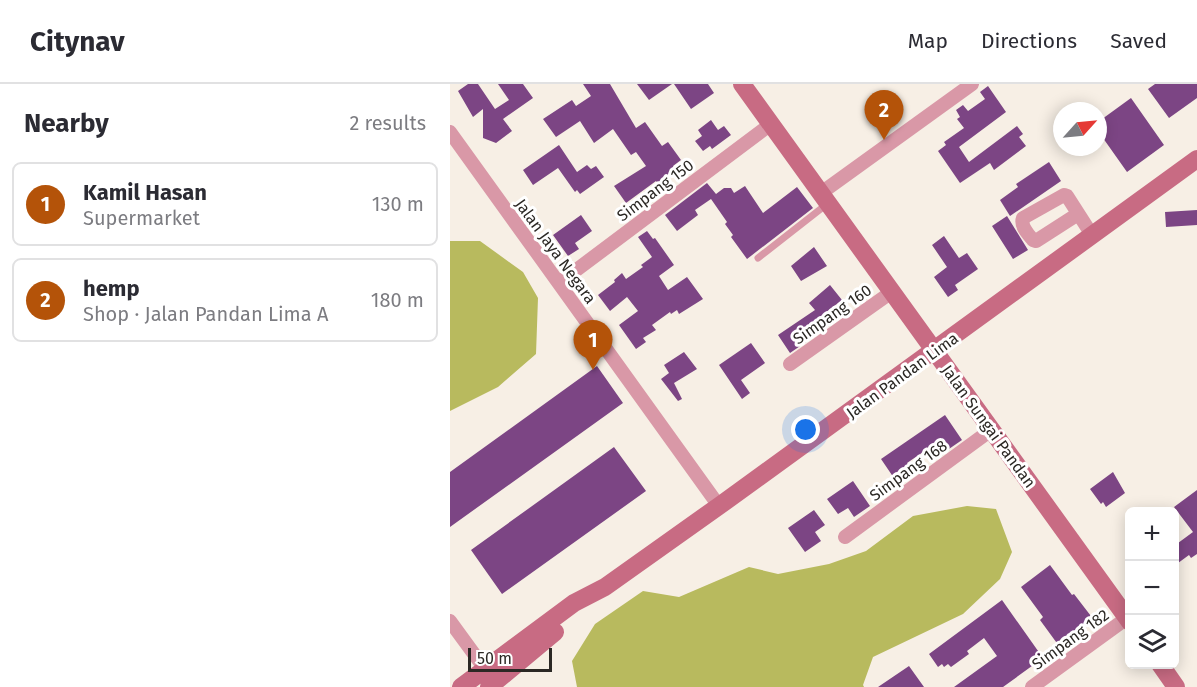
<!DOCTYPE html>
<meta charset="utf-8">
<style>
body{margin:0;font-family:"Fira Sans",sans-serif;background:#f2f2f3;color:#2b2b33}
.controls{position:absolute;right:18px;bottom:18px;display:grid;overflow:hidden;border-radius:9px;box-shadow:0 3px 15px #0003}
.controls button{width:54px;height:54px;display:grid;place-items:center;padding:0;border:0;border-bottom:2px solid #e1e1e2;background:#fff;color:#2b2b33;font:30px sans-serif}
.compass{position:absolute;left:603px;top:18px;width:54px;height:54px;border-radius:50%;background:#fff;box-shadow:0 3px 15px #0003;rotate:63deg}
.scale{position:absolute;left:18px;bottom:15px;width:84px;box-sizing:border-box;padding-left:6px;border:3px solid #2b2824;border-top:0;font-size:16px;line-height:21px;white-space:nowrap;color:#2b2824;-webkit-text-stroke:4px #fff;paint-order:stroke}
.you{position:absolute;left:356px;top:346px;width:21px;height:21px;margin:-15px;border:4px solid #fff;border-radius:50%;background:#1a73e8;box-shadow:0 0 0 9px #1a73e833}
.badge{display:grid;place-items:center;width:39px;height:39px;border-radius:50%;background:#b45309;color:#fff;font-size:20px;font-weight:700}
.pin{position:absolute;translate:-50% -50px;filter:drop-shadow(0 2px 3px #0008)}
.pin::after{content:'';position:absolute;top:32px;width:21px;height:18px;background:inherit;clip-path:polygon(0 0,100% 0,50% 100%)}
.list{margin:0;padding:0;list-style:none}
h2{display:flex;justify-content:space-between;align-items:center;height:78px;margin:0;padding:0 24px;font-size:26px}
h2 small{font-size:20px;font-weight:400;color:#7c7c81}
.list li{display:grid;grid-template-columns:39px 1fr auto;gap:18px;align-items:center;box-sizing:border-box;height:84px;margin:0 12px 12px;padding:0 12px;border:2px solid #e1e1e2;border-radius:9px}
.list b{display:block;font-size:22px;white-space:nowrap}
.list p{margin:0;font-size:20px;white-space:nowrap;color:#7c7c81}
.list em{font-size:20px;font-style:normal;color:#7c7c81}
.icon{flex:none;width:33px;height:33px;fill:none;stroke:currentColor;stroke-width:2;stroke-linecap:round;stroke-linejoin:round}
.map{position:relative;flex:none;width:747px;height:603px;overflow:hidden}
header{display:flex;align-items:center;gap:36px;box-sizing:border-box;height:84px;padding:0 30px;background:#fff;border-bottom:2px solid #e1e1e2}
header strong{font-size:28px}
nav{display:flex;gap:33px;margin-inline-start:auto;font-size:21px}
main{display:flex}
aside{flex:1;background:#fff}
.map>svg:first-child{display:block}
</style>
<header>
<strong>Citynav</strong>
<nav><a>Map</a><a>Directions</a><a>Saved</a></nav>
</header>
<main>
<aside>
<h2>Nearby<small>2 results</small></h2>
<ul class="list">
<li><span class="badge">1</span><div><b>Kamil Hasan</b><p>Supermarket</p></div><em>130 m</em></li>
<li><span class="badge">2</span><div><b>hemp</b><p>Shop · Jalan Pandan Lima A</p></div><em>180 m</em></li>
</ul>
</aside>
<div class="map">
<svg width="747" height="603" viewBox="0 0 747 603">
<rect width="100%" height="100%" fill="#f7efe5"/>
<path fill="#b8ba5e" d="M0,157h30l43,31 15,26 -2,56 -38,33 -48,24z
M517,422l29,3 16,43 -12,27 -37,35 -90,43 -10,28 1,2h-287l-5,-26 23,-37 48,-33 36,6 70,-30 29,7 51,-10 37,-13 47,-35z"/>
<path fill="#7c4584" d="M18,0h10l17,25 14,-9 -11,-16h25l10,14 -30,21 9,12 -16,12 -13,-5v-29l-10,8 -15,-26z
M133,0h27l26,44 9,-6 17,24 6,-4 13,18 -8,6 3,5 -10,7 4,6 -8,6 -6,-9 -30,22 -12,-17 32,-20 -10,-14 -5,3 -18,-26 -19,14 -14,-22 -24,16 -13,-18 29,-19 4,6 15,-10z
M187,0h35l-23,16z
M224,0h34l6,9 -23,16z
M705,0h42v14l-28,20 -21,-29z
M538,2l18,26 -47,35 10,15 48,-36 6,8 -4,3 7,9 -32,24 -4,-7 -30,20 -22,-32 8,-6 -2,-3 20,-14 -7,-9 3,-2 -4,-7 7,-5 5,6 17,-12 -5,-7z
M681,14l33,47 -37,27 -29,-41v-9z
M261,36l7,10 6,-4 7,9 -19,14 -2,-3 -7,5 -8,-10 7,-5 -4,-6z
M109,61l18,27 10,-7 4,4 5,-3 8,11 -24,17 -3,-4 -2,2 -17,-24 -25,17 -10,-15z
M599,78l12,19 -51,35 -10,-16 18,-13 -2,-3z
M257,99l9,11 8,-6h7l3,5 11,-7 18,27 34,-26 16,21 -66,51 -16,-22 2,-2 -8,-11 2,-2 -16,-23 -16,11 3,5 -21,16 -12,-16z
M747,126v15l-31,2 -1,-15z
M131,131l11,16 -17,12 4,6 -11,7 -15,-21z
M557,132l21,34 -15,9 -21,-33z
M197,147l6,8 2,-1 19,27 -15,11 9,14 19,-13 16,22 -24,15 -2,-4 -6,4 -1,-2 -18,13 4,5 -13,8 3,4 -10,7 -17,-24 19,-14 -11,-14 -17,14 -12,-16 17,-13 -1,-2 8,-7 4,6 17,-12 -2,-2 11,-8 -14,-20z
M494,152l15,22 8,-5 11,16 -23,16 3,5 -10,7 -14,-20 13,-10 -15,-22z
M364,163l13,19 -26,15 -10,-15z
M380,201l12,15 -30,23 7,10 -29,20 -12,-18 37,-25 -6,-7z
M414,201l7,11 -16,11 -8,-11z
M301,259l14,20 -24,17 9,13 -8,6 -23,-34z
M234,268l13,17 -23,14 8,16 -4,2 -17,-22 8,-6 -5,-8z
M147,282l26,37 -173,124v-55z
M495,331l17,25 -16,11 -7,-10 -10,7 -22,15 7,10 -16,11 -17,-25z
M164,363l32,44 -144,103 -31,-44z
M663,388l12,21 -19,14 -3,-5 -2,2 -11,-15z
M403,397l17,25 -16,11 -6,-9 -10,6 -11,-15z
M747,406v64l-6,4 -2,-3 -15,11v-20l19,-14 -19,-25z
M364,426l11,15 -10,7 6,9 -16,11 -17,-24z
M600,481l22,30 2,-1 20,26 -35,26 -19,-26 3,-3 -22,-30z
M552,516l41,58 -40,29h-49l43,-31 -13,-18 -17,13 2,3 -18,13 -3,-3 -4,3 -2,-3 -4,3 -9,-13z
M459,582l15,21h-46z"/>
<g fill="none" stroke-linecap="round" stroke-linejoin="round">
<path stroke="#d998a7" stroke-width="7" d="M308,174l69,-54"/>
<path stroke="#d998a7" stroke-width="14" d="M0,48l269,374
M371,109l151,-109
M628,130l-42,27 -3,-1c-5,-6 -13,-14 -10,-22l41,-23 3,1 25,39
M109,199l212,-159
M340,280l103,-73
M395,453l146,-107
M0,537l35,48
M582,603l95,-69"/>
<path stroke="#c86b83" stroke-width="18" d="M292,0l388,538
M710,580l16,23
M11,603l113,-84 31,-16 114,-81 478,-347
M39,603l66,-55"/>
</g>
<g text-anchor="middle" stroke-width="6" stroke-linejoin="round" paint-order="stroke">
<g font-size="16" fill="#2b2824" stroke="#fff">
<text transform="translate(205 106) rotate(-37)" y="6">Simpang 150</text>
<text transform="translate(106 167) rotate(54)" y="6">Jalan Jaya Negara</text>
<text transform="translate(382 230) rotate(-35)" y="6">Simpang 160</text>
<text transform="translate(452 291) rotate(-36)" y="6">Jalan Pandan Lima</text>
<text transform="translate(539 342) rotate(54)" y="6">Jalan Sungai Pandan</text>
<text transform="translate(458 386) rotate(-36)" y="6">Simpang 168</text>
<text transform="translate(620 555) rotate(-36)" y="6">Simpang 182</text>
</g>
</g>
</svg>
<div class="controls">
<button>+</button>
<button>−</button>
<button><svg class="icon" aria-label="layers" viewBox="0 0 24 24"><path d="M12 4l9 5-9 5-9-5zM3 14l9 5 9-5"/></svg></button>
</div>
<svg class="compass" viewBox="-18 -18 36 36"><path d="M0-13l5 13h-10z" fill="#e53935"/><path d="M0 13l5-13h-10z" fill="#7c7c81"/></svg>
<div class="scale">50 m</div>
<div class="you"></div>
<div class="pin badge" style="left:143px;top:286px">1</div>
<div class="pin badge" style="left:434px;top:56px">2</div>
</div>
</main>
